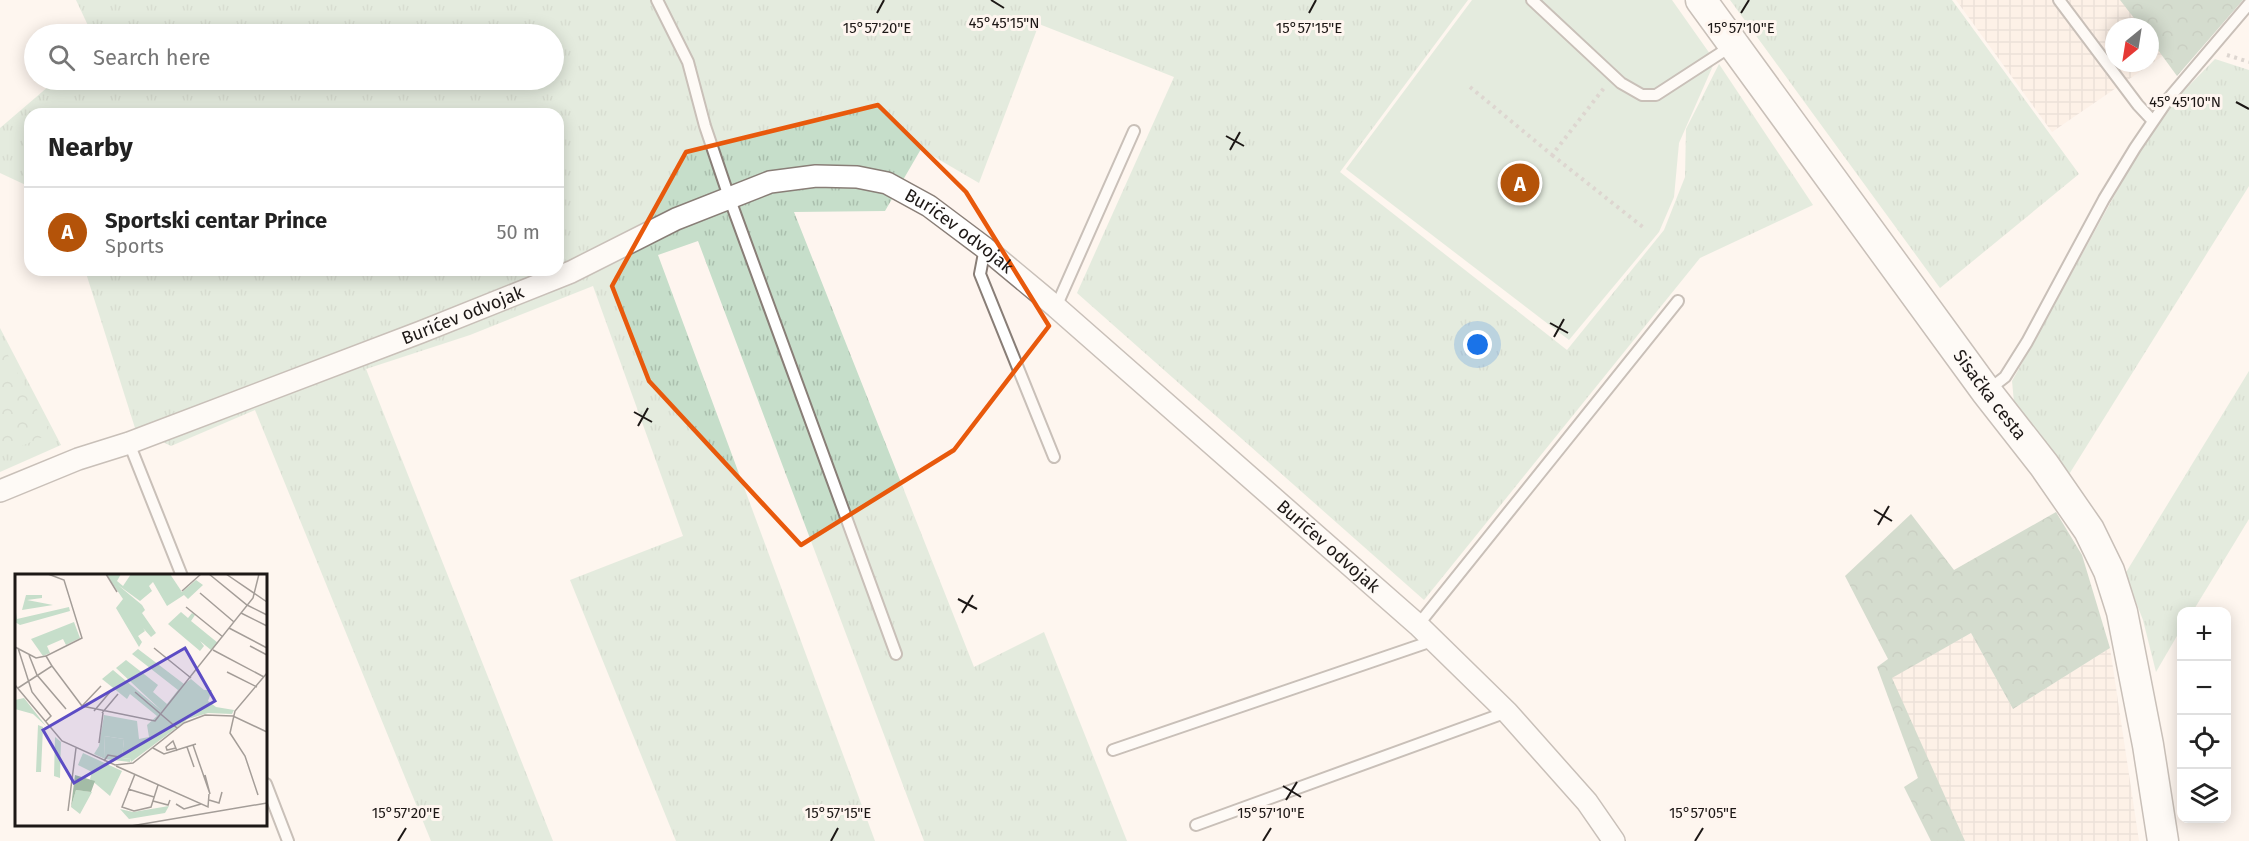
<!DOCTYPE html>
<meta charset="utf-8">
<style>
body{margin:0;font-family:"Fira Sans",sans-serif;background:#f6f6f6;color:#222}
.controls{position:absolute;right:18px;bottom:18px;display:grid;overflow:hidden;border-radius:12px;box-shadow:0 3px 15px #0003}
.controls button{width:54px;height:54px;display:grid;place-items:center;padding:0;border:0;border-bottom:2px solid #e0e0e0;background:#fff;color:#222;font:30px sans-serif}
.compass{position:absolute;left:2105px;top:18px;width:54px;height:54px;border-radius:50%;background:#fff;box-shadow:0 3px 15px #0003;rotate:210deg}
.you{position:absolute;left:1478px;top:345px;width:21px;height:21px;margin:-15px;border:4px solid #fff;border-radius:50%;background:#1a73e8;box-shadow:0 0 0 9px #1a73e833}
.badge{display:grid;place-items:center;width:39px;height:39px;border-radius:50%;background:#b45309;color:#fff;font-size:20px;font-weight:700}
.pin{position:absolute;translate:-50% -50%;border:3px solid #fff;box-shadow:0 2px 6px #0006}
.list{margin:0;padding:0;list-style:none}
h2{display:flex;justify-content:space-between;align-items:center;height:78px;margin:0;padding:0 24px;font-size:26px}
h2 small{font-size:20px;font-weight:400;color:#767676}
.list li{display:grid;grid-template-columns:39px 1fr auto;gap:18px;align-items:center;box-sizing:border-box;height:90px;padding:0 24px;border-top:2px solid #e0e0e0}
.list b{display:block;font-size:22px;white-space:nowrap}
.list p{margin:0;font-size:20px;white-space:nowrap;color:#767676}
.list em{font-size:20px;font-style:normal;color:#767676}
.icon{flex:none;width:33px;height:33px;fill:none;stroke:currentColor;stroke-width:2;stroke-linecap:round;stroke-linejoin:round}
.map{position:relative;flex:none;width:2249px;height:841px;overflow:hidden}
.search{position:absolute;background:#fff;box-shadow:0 3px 15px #0003;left:24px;top:24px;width:540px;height:66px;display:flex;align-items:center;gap:15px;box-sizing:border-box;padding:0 21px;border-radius:33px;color:#767676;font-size:22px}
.panel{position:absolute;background:#fff;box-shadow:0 3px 15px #0003;left:24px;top:108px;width:540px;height:168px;border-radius:18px}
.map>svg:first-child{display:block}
</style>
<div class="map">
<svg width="2249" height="841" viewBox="0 0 2249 841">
<defs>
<pattern id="industrial-grid" width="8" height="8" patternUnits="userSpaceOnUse" patternTransform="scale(1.5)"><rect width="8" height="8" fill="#fdeade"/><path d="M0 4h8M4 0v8" fill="none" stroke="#d8c8be"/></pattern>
<pattern id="grass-tufts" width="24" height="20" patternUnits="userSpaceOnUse" patternTransform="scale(1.5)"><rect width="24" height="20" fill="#c6deca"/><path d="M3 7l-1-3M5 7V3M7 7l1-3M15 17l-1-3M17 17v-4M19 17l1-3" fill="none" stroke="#aabead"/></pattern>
<pattern id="forest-crowns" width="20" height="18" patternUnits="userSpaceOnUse" patternTransform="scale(1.5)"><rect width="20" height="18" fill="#a3bca6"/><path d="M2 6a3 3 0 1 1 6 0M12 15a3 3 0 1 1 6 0" fill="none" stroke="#8ca18e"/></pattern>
<pattern id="park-crowns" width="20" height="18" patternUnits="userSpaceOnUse" patternTransform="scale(1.5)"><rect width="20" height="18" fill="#c6deca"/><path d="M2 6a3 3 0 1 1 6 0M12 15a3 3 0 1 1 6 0" fill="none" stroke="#aabead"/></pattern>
</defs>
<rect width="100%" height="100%" fill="#fef5ef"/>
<path fill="url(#industrial-grid)" d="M1956,0h170l21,27h-33v36h36v-32l17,22 -115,79z
M1971,633l42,76 97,-61 29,193h-174l-74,-163z"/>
<path fill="url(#grass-tufts)" d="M76,0h1392l-128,172 227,178 97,-120 21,-53 1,-48 33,-65 94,141 -113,53 -276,342 -347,-307 97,-216 -135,-53 -60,159 -58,-34 -36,62 -91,1 180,455 70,-35 83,209h-203l-226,-600 -40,14 217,586h-199l-106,-261 113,-44 -90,-250 -123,49 -104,34 187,472h-122l-176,-431 -84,36 -36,-18 -50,-158h473v-156h-528v73l-30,-14v-45l56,-48h498v-46h-462z
M1730,0h222l127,174 -139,114z
M2215,59l34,11v116l-181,290 -54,-74 -2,-21 132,-239 32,-43z
M0,328l61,117 -61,27z
M2249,371v148l-56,92 -11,1 -1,17 -25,43 -13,-52 -18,-46z"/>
<path fill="url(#forest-crowns)" d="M2120,0h123l-66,76 -27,-37v-12h-9z
M2056,512l26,43 28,93 -97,61 -42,-76 -79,45 73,163h-34l-27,-54 14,-9 -41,-111 11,-8 -43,-83 66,-62 43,56z"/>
<path fill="url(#park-crowns)" d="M0,340l50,94 -50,21z"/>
<path fill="#c6deca" d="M1472,0h200l43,61 -36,82 -5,54 -15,35 -90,108 -223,-171z"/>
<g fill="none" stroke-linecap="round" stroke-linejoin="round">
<defs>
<path id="service" d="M657,0l31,62 17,64 24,71 167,457
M1532,0l89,83 21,12h14l77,-50
M2059,0l79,105 15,16
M985,248l-5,26 74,183
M1056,307l78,-176
M1987,391l18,-14 22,-35 77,-143 31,-51 34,-50 80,-94
M129,443l53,133
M1418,625l260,-324
M1113,750l322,-110
M266,784l22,57
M1196,825l311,-113"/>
<g id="minor">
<path id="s1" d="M0,491l78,-32 51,-16 292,-111 150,-60 105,-53 94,-37 46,-6 41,1 30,6 42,23 56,42 71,59 362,318 89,87 80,90 27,39"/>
</g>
<g id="secondary">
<path id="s2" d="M1701,0l285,391 58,74 45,65 20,41 13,41 26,133 15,96"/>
</g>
</defs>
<use href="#service" stroke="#897e77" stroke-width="14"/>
<use href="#minor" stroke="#897e77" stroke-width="24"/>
<use href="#secondary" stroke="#897e77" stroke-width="33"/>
<path stroke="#b7afab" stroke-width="4" stroke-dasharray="3 4.5" stroke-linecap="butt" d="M2227,55l22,7
M1470,87l82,68 52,-67
M1552,155l92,73"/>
<use href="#service" stroke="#fff" stroke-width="10"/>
<use href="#minor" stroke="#fff" stroke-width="21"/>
<use href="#secondary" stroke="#fff" stroke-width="30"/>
</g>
<path d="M0 0H2249V841H0ZM878,105l88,87 83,134 -95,124 -153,95 -152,-164 -37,-95 74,-134z" fill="#fef5ef" fill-opacity=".55" fill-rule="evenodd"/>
<path fill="none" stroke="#e8590c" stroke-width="4.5" stroke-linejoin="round" d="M878,105l88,87 83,134 -95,124 -153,95 -152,-164 -37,-95 74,-134z"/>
<path fill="none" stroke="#1d1816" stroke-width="2" d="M991,0l13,8M877,13l7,-13M1309,13l7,-13M1741,13l8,-13M2236,102l13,7M1226,136l18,10M1230,150l10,-18M1550,323l18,10M1554,337l10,-18M634,412l18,10M638,426l10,-18M1874,510l18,11M1878,525l11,-19M958,599l19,10M962,613l11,-18M1283,786l18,11M1286,800l11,-18M398,841l8,-13M831,841l7,-13M1263,841l8,-13M1695,841l8,-13"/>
<g text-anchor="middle" stroke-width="6" stroke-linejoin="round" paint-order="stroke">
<g font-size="18" fill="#1d1816" stroke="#fef5ef">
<text dy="6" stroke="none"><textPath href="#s1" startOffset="1035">Burićev odvojak</textPath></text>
<text dy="6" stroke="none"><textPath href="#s1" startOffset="495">Burićev odvojak</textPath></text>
<text dy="6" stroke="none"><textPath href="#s2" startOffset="489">Sisačka cesta</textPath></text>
<text dy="6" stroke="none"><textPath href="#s1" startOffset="1521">Burićev odvojak</textPath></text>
</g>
</g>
<g transform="translate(15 574)">
<rect width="252" height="252" fill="#fef5ef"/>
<path d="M91,0h15l-4,7 6,5 8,-12h39l12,18 14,-12 7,5 -15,14 -4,-4 -17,11 -14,-24 -4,4 3,5 -12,10 -22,-16 24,20 3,5 -3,3 14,20 -5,4 -8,-9 2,3 -7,5 4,6 -3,5 -23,-39 7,-9zM11,21h16v3l-15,2 26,5 -31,5zM0,32l2,13 52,-12 1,4 -50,14 -5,-3zM166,38l7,6 4,-5 3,2 -4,6 27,22 -7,7 -11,-9 4,5 -4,5 -32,-27zM59,48l6,16 -14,7 -3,-6 -16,7 3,7 -7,3 -12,-17zM123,75l46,35 7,-5 13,11h8l-4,11 8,6 18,3 -2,4 -24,-1 -20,6 -57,43v-3l-9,-1 2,-19 -20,-3 1,23 -11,-5 5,-8 5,-31 33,6 2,18 10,-2 -2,-12 10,-9 -27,-22 -3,5 -25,-20 11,-9 49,41 -46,-43 10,-8 32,25 -5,7 14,12 11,-14 -46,-36zM9,124l22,28 -13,-12 -18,-5v-9zM23,151l5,2 -2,45h-5zM40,163l6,5 -1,36 -6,-2zM68,179l39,18 -12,25 -20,-17 2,-7 -14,-7zM61,216l16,2 -12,22 -9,-7zM154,232l-4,7 -36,6 -9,-10 13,3z" fill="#c6deca"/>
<path d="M60,201l20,6 -4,11 -15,-2 -5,17z" fill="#a3bca6"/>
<path d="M89,162l20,3 -2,19 9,1 -1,3 -25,-3z" fill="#c6deca"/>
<path fill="none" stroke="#a49d98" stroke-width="1.5" d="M91,0l11,18M194,0l38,31 20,10M211,0l41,28M167,17l19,-17M185,19l34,29M171,33l37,30M226,39l26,13M214,54l38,20M235,72l17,9M0,73l21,11 10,-2M3,74l14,44 19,24 -5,5M139,74l37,30M198,76l51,27M14,81l8,20 29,34M37,92l30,40 73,15 98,-123 6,-24M212,98l30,15M0,111l47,56 53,24 18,-2 51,-40 21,-8 28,1 34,16M3,114l34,-22 -6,-10 36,-18 -18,-58 -16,-6M120,118l42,36M67,132l19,-20M79,137l16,-19M87,139l16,-19M84,169l4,-30M178,171l17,49 -5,-19M172,173l7,20M138,174l11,6 32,-10M161,174l-9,2 -1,-3 7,-6 4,10M89,187l4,-6 11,2M101,192l92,41 1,-13M120,200l-13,33 12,4 17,-4 7,-22M113,215l26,8M243,221l-13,-39 -15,-23 5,-22 32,-38M194,226l10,3 3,-11M138,227l15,4 2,-5M161,230l8,5 17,-5M53,237l8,-63M116,252l136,-23"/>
<path fill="#5c4cc4" fill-opacity="0.15" stroke="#5c4cc4" stroke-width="3" d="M170,74l30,53 -141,82 -31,-53z"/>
<rect width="252" height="252" fill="none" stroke="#1d1816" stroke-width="3"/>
</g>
<g font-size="15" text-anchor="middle" fill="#1d1816" stroke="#fef5ef" stroke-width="6" stroke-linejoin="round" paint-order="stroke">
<text x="1004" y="28">45°45'15"N</text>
<text x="877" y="33">15°57'20"E</text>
<text x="1309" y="33">15°57'15"E</text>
<text x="1741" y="33">15°57'10"E</text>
<text x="2185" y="107">45°45'10"N</text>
<text x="406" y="818">15°57'20"E</text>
<text x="838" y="818">15°57'15"E</text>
<text x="1271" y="818">15°57'10"E</text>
<text x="1703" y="818">15°57'05"E</text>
</g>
</svg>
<div class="controls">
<button>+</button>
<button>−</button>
<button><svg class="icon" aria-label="locate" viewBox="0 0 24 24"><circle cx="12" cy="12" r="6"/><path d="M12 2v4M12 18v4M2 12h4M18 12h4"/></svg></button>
<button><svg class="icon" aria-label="layers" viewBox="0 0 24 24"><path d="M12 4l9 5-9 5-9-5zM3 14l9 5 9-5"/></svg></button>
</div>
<svg class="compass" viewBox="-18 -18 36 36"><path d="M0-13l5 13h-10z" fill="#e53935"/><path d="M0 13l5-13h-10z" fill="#767676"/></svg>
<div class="you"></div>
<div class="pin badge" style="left:1520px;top:183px">A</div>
<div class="search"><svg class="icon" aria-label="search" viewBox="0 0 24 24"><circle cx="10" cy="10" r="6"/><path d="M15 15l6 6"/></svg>Search here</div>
<section class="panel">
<h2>Nearby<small></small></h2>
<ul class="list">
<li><span class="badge">A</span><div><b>Sportski centar Prince</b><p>Sports</p></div><em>50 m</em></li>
</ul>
</section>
</div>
